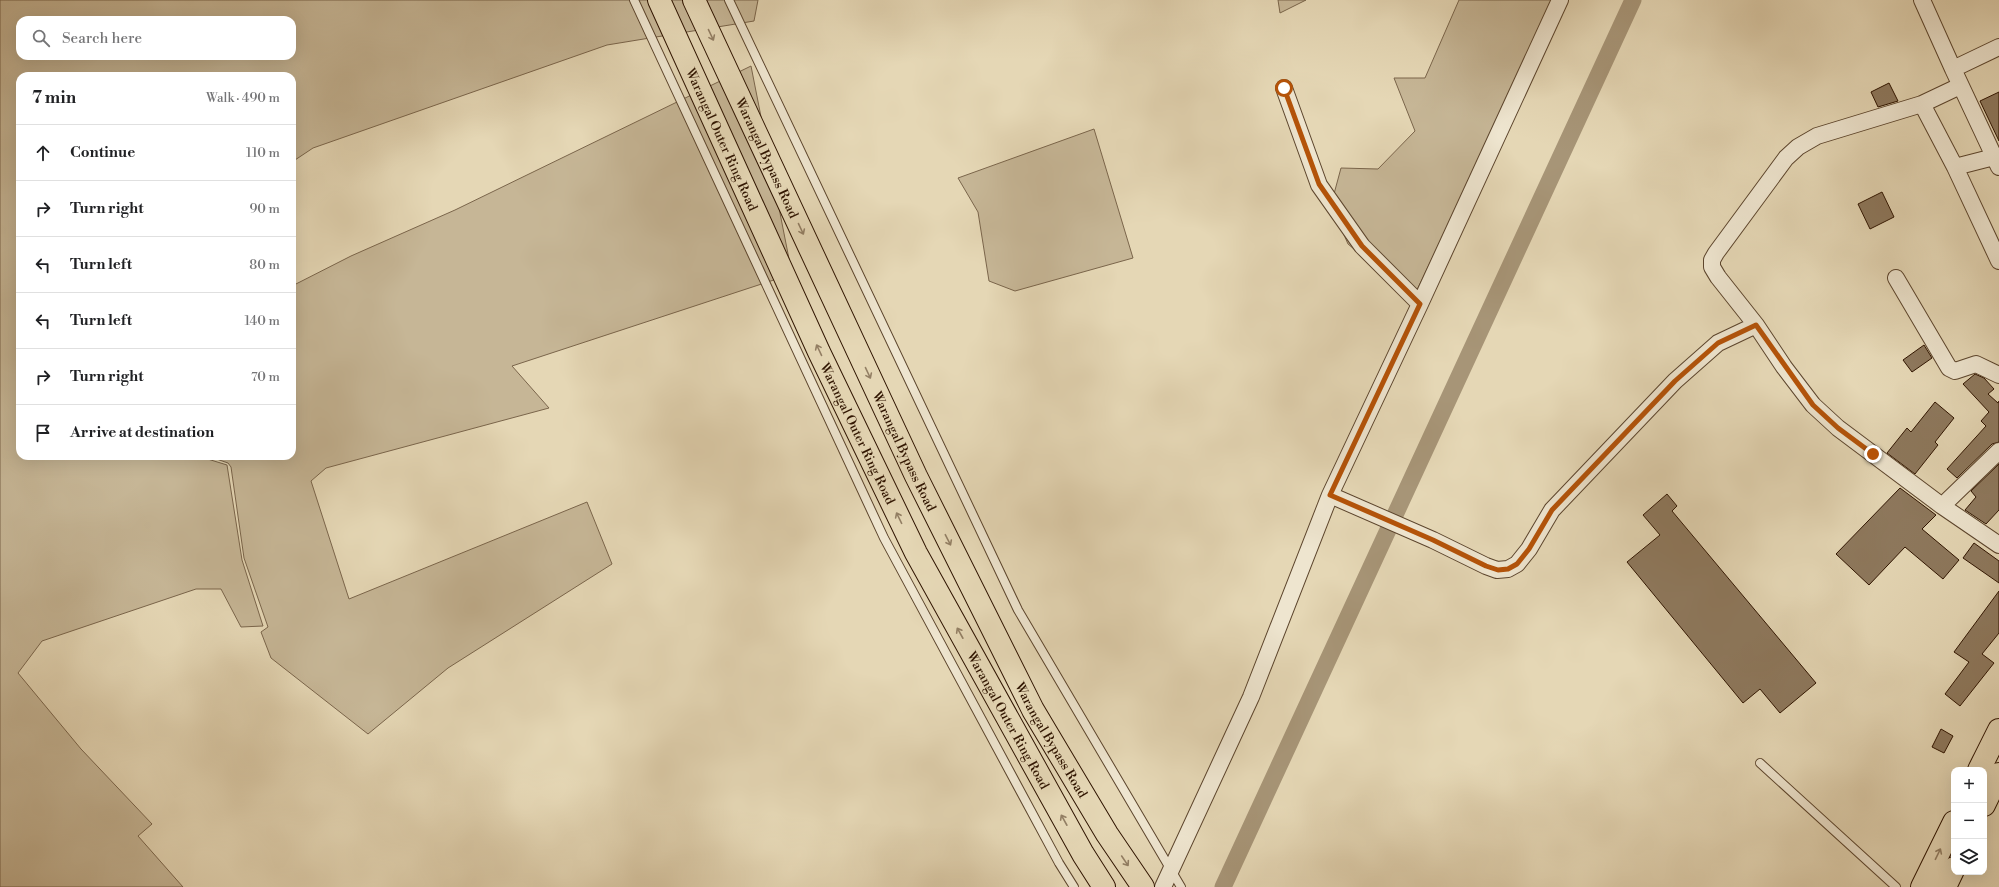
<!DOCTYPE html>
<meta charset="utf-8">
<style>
body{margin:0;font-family:"Libre Bodoni",serif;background:#f6f6f6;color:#202124}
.controls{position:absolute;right:12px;bottom:12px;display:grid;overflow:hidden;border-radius:8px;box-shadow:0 4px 16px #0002}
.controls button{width:36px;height:36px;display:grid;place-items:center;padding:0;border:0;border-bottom:1px solid #e0e0e0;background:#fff;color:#202124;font:20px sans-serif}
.stop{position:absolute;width:12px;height:12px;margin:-9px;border:3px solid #b45309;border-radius:50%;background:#fff}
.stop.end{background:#b45309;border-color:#fff;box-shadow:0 1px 4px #0008}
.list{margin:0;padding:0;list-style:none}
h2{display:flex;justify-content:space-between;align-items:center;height:52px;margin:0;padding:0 16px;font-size:17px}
h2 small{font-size:13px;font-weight:400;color:#757577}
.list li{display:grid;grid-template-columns:26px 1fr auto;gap:12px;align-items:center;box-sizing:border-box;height:56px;padding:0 16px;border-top:1px solid #e0e0e0}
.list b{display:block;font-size:15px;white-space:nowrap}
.list em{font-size:13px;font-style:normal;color:#757577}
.icon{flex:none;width:22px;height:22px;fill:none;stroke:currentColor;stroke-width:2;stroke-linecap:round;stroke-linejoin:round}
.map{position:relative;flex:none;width:1999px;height:887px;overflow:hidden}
.search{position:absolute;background:#fff;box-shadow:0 4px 16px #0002;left:16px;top:16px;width:280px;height:44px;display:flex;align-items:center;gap:10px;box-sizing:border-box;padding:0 14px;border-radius:12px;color:#757577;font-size:15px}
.panel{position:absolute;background:#fff;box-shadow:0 4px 16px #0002;left:16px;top:72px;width:280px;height:388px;border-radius:12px}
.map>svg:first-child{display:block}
</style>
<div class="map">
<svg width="1999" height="887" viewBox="0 0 1999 887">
<rect width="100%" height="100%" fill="#e5d7b5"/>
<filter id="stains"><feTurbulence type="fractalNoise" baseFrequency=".005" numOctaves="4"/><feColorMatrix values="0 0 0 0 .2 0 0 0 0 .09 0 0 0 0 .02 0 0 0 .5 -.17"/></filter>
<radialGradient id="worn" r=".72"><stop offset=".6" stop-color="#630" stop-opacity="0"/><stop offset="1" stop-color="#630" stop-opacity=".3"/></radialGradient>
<path fill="#c6b696" stroke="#7a654b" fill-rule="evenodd" d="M0,0h758l-4,21 -147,24 -294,103 -21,14v-86h-272v380h113l2,3 37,-3h26l29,9 15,95 21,66 -22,1 -20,-38h-25l-154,52 -24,32 63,76 71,75 -14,12 45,51h-183zM20,20h272v36h-272z
M1278,0h28l-26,13z
M1459,0h97l-141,294 -20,-10 -47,-40 -17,-39 10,-37 37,1 37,-38 -21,-53h31z
M751,66l41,208 -280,92 37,42 -223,60 -15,13 38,118 238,-97 25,62 -164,104 -80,66 -97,-76 -10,-26 7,-5 -24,-69 -13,-91 -3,-4 -20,-7h84v-170l59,-30 104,-46z
M1094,129l39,129 -118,33 -26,-10 -11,-69 -20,-34z"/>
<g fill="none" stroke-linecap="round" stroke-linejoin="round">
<path stroke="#a79577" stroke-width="17" d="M1223,887l410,-887"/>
</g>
<path fill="#8e795e" stroke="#2f1400" d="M1889,83l9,18 -20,6 -7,-15z
M1999,92v49l-19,-40z
M1882,192l12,25 -24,12 -12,-25z
M1924,345l8,13 -20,14 -9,-12z
M1975,374l9,4 10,11 -6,5 10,9 1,-2v41l-7,2 -35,34 -10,-9 39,-43 -5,-5 8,-9 -26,-28z
M1935,402l19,16 -19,24 3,3 -23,29 -28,-21 20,-25 4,4z
M1999,464v46l-13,14 -21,-14 11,-13 -5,-6z
M1900,488l36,27 -14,14 37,31 -16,19 -38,-32 -36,38 -33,-31z
M1667,494l10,12 -5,5 144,172 -36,30 -20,-24 -17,14 -116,-141 33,-27 -17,-20z
M1974,543l25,18v22l-36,-25z
M1999,591v42l-17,21 12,9 -34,43 -15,-12 24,-32 -15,-10z
M1941,729l12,7 -9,17 -12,-6z"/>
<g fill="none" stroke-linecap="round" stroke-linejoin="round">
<defs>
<path id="service" d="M634,0l250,538 175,325 15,24
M729,0l289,610 163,277
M1760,763l136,124"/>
<path id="minor" d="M1922,0l31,69
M1999,47l-46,22 46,98
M1960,86l-38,18 33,63 44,94
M1284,88l35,97 43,61 58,58
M1922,104l-105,32 -19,11 -12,11 -70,95 -4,7v7l6,10 38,48 28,42 29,38 25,23 104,78 57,39
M1955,167l39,-10
M1896,278l53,90 6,3 21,-7 23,11
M1330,495l103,45 53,26 11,4 11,-1 9,-5 12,-15 23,-39 123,-129 43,-38 38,-18
M1942,506l57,-55
M1163,887l88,-190 79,-202 90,-191 140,-304"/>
<g id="trunk">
<path id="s1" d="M659,0l160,352 97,201 167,301 21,33"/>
<path id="s2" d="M694,0l222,476 117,234 74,124 36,53"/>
<path d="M1979,770l20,-40"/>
<path d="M1984,805l15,-31"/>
<path d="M1922,887l32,-65"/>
<path d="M1945,887l9,-19"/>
</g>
</defs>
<use href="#service" stroke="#5c452d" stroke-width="10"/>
<use href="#minor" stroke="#5c452d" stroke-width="18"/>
<use href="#trunk" stroke="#2f1400" stroke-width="24"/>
<use href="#service" stroke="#eee5cf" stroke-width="8"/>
<use href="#minor" stroke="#eee5cf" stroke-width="16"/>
<use href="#trunk" stroke="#e5d7b5" stroke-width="22"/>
</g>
<defs><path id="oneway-shaft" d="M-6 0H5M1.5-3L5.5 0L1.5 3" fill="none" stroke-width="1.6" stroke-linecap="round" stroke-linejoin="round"/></defs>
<g stroke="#937f64">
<use href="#oneway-shaft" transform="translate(711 35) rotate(65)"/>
<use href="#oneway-shaft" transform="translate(801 229) rotate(65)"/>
<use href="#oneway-shaft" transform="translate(819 350) rotate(-115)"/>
<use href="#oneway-shaft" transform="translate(868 373) rotate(65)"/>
<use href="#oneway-shaft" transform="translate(899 518) rotate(-116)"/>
<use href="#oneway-shaft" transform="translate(948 540) rotate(63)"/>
<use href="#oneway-shaft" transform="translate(960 633) rotate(-119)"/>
<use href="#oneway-shaft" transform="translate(1064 820) rotate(-119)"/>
<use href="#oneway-shaft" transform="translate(1938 854) rotate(-64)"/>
<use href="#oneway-shaft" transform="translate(1125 861) rotate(56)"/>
</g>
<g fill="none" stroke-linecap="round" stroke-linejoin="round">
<path stroke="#b45309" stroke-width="5" d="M1284,88l35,96 43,62 58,58 -90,191 103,45 53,26 12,4 10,-1 9,-5 12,-15 23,-39 123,-129 43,-38 38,-18 57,80 25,23 35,26"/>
</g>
<g text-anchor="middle" stroke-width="3.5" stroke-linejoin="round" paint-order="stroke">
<g font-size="13" fill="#2f1400" stroke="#eee5cf">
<text dy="5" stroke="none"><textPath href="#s1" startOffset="153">Warangal Outer Ring Road</textPath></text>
<text dy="5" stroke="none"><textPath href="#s2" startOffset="174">Warangal Bypass Road</textPath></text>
<text dy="5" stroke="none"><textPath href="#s1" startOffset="477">Warangal Outer Ring Road</textPath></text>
<text dy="5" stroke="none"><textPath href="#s2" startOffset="498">Warangal Bypass Road</textPath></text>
<text dy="5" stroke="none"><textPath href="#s1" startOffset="801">Warangal Outer Ring Road</textPath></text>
<text dy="5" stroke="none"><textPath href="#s2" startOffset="822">Warangal Bypass Road</textPath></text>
</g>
</g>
<rect width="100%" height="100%" filter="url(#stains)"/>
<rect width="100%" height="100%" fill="url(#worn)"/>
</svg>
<div class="controls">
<button>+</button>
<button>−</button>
<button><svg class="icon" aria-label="layers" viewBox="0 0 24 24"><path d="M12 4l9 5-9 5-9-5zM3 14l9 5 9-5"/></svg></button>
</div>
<div class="stop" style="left:1284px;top:88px"></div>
<div class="stop end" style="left:1873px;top:454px"></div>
<div class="search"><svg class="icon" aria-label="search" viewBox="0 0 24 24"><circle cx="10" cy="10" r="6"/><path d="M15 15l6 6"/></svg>Search here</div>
<section class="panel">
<h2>7 min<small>Walk · 490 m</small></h2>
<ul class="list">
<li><svg class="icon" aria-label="ahead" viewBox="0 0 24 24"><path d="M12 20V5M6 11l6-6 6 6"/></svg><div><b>Continue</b></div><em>110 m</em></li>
<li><svg class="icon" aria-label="right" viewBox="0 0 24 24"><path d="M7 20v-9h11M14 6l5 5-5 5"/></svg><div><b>Turn right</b></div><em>90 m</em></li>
<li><svg class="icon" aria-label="left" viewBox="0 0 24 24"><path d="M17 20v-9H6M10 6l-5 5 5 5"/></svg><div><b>Turn left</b></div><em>80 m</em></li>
<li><svg class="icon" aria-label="left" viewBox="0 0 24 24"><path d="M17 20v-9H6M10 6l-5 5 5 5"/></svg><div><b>Turn left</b></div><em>140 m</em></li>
<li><svg class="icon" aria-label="right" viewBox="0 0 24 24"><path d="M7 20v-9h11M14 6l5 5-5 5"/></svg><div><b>Turn right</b></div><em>70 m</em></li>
<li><svg class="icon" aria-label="arrive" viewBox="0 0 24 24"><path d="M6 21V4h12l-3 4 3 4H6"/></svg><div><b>Arrive at destination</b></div></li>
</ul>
</section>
</div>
